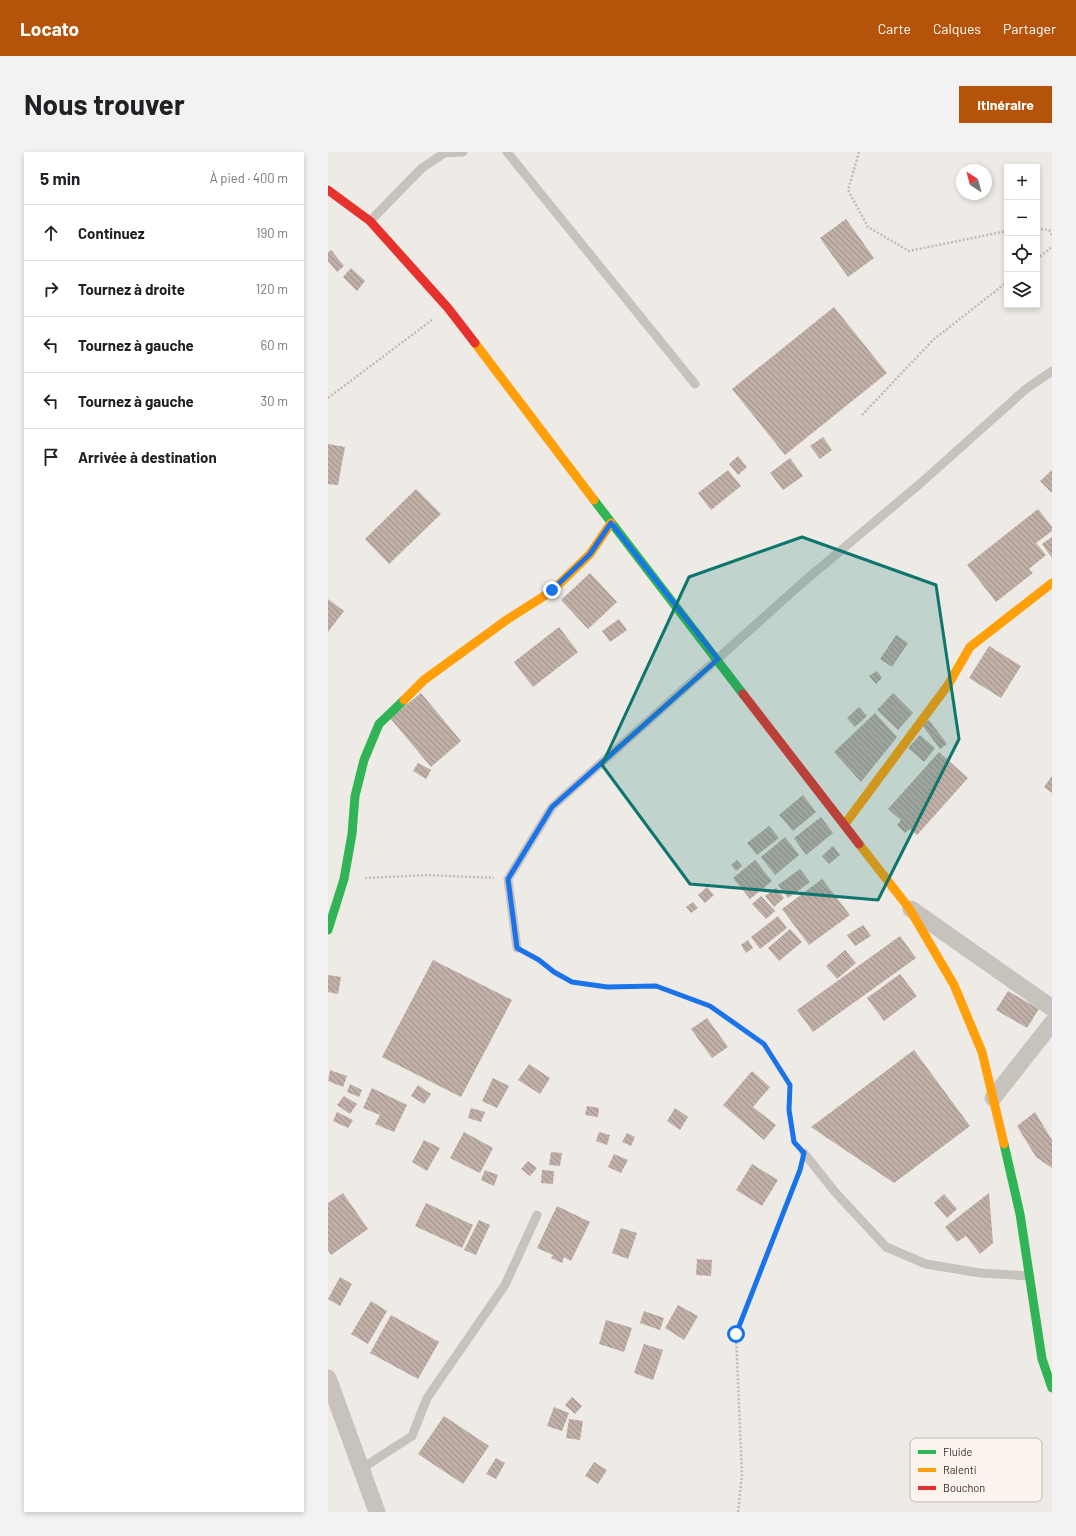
<!DOCTYPE html>
<html lang="fr">
<meta charset="utf-8">
<style>
body{margin:0;font-family:Barlow,sans-serif;background:#f2f2f2;color:#202124}
.controls{position:absolute;right:12px;top:12px;display:grid;overflow:hidden;border-radius:0px;box-shadow:0 2px 6px #0003}
.controls button{width:36px;height:36px;display:grid;place-items:center;padding:0;border:0;border-bottom:1px solid #e0e0e0;background:#fff;color:#202124;font:20px sans-serif}
.compass{position:absolute;left:628px;top:12px;width:36px;height:36px;border-radius:50%;background:#fff;box-shadow:0 2px 6px #0003;rotate:324deg}
.stop{position:absolute;width:12px;height:12px;margin:-9px;border:3px solid #1a73e8;border-radius:50%;background:#fff}
.stop.end{background:#1a73e8;border-color:#fff;box-shadow:0 1px 4px #0008}
.list{margin:0;padding:0;list-style:none}
h2{display:flex;justify-content:space-between;align-items:center;height:52px;margin:0;padding:0 16px;font-size:17px}
h2 small{font-size:13px;font-weight:400;color:#757577}
.list li{display:grid;grid-template-columns:26px 1fr auto;gap:12px;align-items:center;box-sizing:border-box;height:56px;padding:0 16px;border-top:1px solid #e0e0e0}
.list b{display:block;font-size:15px;white-space:nowrap}
.list em{font-size:13px;font-style:normal;color:#757577}
.icon{flex:none;width:22px;height:22px;fill:none;stroke:currentColor;stroke-width:2;stroke-linecap:round;stroke-linejoin:round}
.map{position:relative;flex:none;width:724px;height:1360px;overflow:hidden;border-radius:0px}
header{display:flex;align-items:center;gap:24px;box-sizing:border-box;height:56px;padding:0 20px;background:#b45309;color:#fff}
header strong{font-size:19px}
nav{display:flex;gap:22px;margin-inline-start:auto;font-size:14px}
.intro{display:flex;align-items:center;justify-content:space-between;box-sizing:border-box;height:96px;padding:0 24px}
h1{margin:0;font-size:28px}
.button{padding:10px 18px;border-radius:0px;background:#b45309;color:#fff;font-size:14px;font-weight:700}
main{display:flex;gap:24px;padding:0 24px}
aside{flex:1;background:#fff;border-radius:0px;box-shadow:0 2px 6px #0003}
.map>svg:first-child{display:block}
</style>
<header>
<strong>Locato</strong>
<nav><a>Carte</a><a>Calques</a><a>Partager</a></nav>
</header>
<div class="intro"><h1>Nous trouver</h1><a class="button">Itinéraire</a></div>
<main>
<aside>
<h2>5 min<small>À pied · 400 m</small></h2>
<ul class="list">
<li><svg class="icon" aria-label="ahead" viewBox="0 0 24 24"><path d="M12 20V5M6 11l6-6 6 6"/></svg><div><b>Continuez</b></div><em>190 m</em></li>
<li><svg class="icon" aria-label="right" viewBox="0 0 24 24"><path d="M7 20v-9h11M14 6l5 5-5 5"/></svg><div><b>Tournez à droite</b></div><em>120 m</em></li>
<li><svg class="icon" aria-label="left" viewBox="0 0 24 24"><path d="M17 20v-9H6M10 6l-5 5 5 5"/></svg><div><b>Tournez à gauche</b></div><em>60 m</em></li>
<li><svg class="icon" aria-label="left" viewBox="0 0 24 24"><path d="M17 20v-9H6M10 6l-5 5 5 5"/></svg><div><b>Tournez à gauche</b></div><em>30 m</em></li>
<li><svg class="icon" aria-label="arrive" viewBox="0 0 24 24"><path d="M6 21V4h12l-3 4 3 4H6"/></svg><div><b>Arrivée à destination</b></div></li>
</ul>
</aside>
<div class="map">
<svg width="724" height="1360" viewBox="0 0 724 1360">
<defs>
<pattern id="building-back-hatch" width="6" height="6" patternUnits="userSpaceOnUse"><rect width="6" height="6" fill="#c0afa7"/><path d="M-1 5l2 2M0 0l6 6M5-1l2 2" fill="none" stroke="#9d8f88"/></pattern>
</defs>
<rect width="100%" height="100%" fill="#eeeae5"/>
<path fill="url(#building-back-hatch)" d="M518,67l28,39 -26,19 -28,-39z
M3,98l13,16 -7,6 -9,-11v-9z
M23,116l14,13 -8,10 -14,-14z
M506,155l53,66 -102,82 -53,-66z
M495,285l9,13 -12,9 -10,-13z
M0,292l17,3 -7,38 -10,-1z
M410,304l9,11 -9,8 -9,-11z
M462,306l13,18 -20,14 -13,-17z
M400,318l13,16 -30,24 -13,-17z
M724,318v22h-1l-11,-11z
M88,337l25,25 -52,50 -24,-25z
M710,357l14,18v4l-16,12 10,12 -17,14 4,4 -37,29 -29,-37z
M724,385v21l-10,-14z
M262,421l27,29 -29,27 -27,-29z
M0,447l16,12 -16,21z
M291,467l8,11 -17,12 -8,-11z
M231,475l19,25 -45,35 -19,-25z
M568,483l12,8 -16,24 -12,-8z
M661,494l32,20 -20,32 -32,-20z
M549,519l5,7 -6,6 -7,-8z
M93,541l40,48 -30,26 -41,-49z
M565,541l20,20 -15,17 -21,-20z
M531,555l8,9 -12,11 -8,-9z
M547,561l22,24 -36,45 -27,-30z
M601,568l18,24 -7,5 -18,-24z
M592,583l15,13 -11,14 -16,-14z
M611,600l29,26 -51,57 -7,-6 -5,4 -8,-8 4,-5 -13,-11z
M90,611l13,7 -5,9 -13,-8z
M724,624v17l-8,-6z
M475,643l13,17 -23,19 -14,-16z
M493,665l12,16 -27,22 -12,-17z
M441,674l10,12 -22,17 -10,-12z
M457,685l14,18 -24,20 -14,-18z
M505,694l7,9 -11,9 -7,-8z
M409,708l5,6 -6,5 -5,-6z
M427,708l17,21 -22,18 -17,-21z
M472,717l10,13 -22,16 -10,-13z
M494,727l28,36 -41,30 -27,-36z
M379,735l7,8 -9,8 -7,-8z
M448,736l8,10 -10,9 -9,-11z
M433,744l14,15 -9,8 -14,-15z
M365,750l5,6 -7,5 -5,-6z
M450,764l9,12 -27,21 -9,-12z
M535,773l8,11 -16,10 -8,-11z
M462,777l12,13 -23,19 -11,-13z
M572,784l16,22 -103,74 -16,-22z
M420,788l5,8 -7,5 -5,-8z
M517,798l11,13 -19,16 -11,-13z
M105,808l79,40 -51,97 -79,-40z
M572,822l17,22 -33,25 -17,-23z
M0,823l13,2 -3,17 -10,-2z
M680,839l31,18 -12,19 -31,-18z
M379,866l21,29 -16,11 -21,-29z
M586,898l56,76 -76,57 -83,-56z
M201,912l21,14 -10,16 -22,-14z
M2,918l17,6 -4,11 -15,-6z
M424,919l18,16 -17,20 23,18 -12,15 -41,-35z
M165,926l16,8 -12,22 -15,-7z
M22,932l12,6 -3,7 -12,-5z
M90,933l13,9 -7,10 -13,-8z
M44,936l35,17 -13,27 -19,-8 5,-9 -17,-7z
M16,944l13,8 -7,10 -13,-9z
M259,954l12,2 -1,9 -13,-2z
M143,956l14,4 -4,10 -13,-4z
M347,956l13,9 -8,13 -13,-9z
M9,960l16,8 -5,8 -15,-7z
M707,960l17,28v28l-16,-11 -19,-31z
M136,980l29,16 -13,25 -30,-15z
M271,980l11,3 -3,10 -11,-4z
M299,981l8,4 -4,9 -9,-4z
M96,988l16,8 -13,23 -15,-9z
M223,1000l11,1 -2,13 -11,-1z
M286,1002l14,6 -7,13 -13,-6z
M200,1009l9,7 -7,8 -9,-7z
M424,1012l26,16 -16,26 -26,-16z
M157,1018l13,5 -4,11 -13,-6z
M214,1018l12,1 -1,13 -12,-1z
M15,1041l25,36 -37,26 -3,-5v-47z
M661,1041l4,50 -13,11 -14,-18 -9,6 -12,-15z
M616,1042l13,15 -10,9 -13,-15z
M98,1051l47,22 -11,23 -47,-22z
M229,1054l33,16 -19,39 -7,-4 -2,6 -11,-5 2,-3 -16,-7z
M151,1068l11,5 -14,30 -12,-5z
M293,1076l16,5 -9,26 -16,-6z
M369,1107l15,1 -1,16 -15,-1z
M12,1125l12,7 -12,22 -12,-7z
M43,1149l16,10 -19,33 -17,-10z
M350,1153l20,11 -14,24 -19,-12z
M316,1159l20,7 -4,12 -20,-7z
M63,1163l48,27 -21,37 -48,-26z
M278,1168l26,8 -8,24 -25,-8z
M316,1192l19,6 -10,30 -19,-7z
M244,1245l10,9 -7,8 -10,-9z
M226,1255l15,6 -7,18 -15,-5z
M116,1264l45,30 -26,38 -45,-30z
M241,1267l14,2 -3,19 -14,-2z
M168,1306l9,5 -9,16 -10,-5z
M266,1310l13,8 -9,14 -13,-8z"/>
<g fill="none" stroke-linecap="round" stroke-linejoin="round">
<path stroke="#c0bbb6" stroke-width="2.5" stroke-dasharray="2 2" stroke-linecap="butt" d="M531,0l-11,38 20,37 41,24 98,-20
M709,77l12,1 3,5
M709,107l15,-12
M0,246l104,-78
M534,263l71,-75 74,-58
M37,726l63,-3 66,3
M201,803l25,17 18,11 35,4 49,-1 54,20 54,38 26,41 -1,25 5,32
M410,1360l4,-37 -6,-141 64,-163"/>
<path stroke="#c8c2bd" stroke-width="9" d="M179,0l188,232
M115,1l20,-1
M42,69l52,-53 24,-16
M189,796l-9,-69 44,-72 249,-223 121,-102 104,-93 26,-18
M476,1001l31,39 51,55 40,17 54,9 50,3
M33,1317l51,-33 15,-38 78,-113 32,-70"/>
<path stroke="#c8c2bd" stroke-width="17" d="M583,757l141,99
M665,946l59,-75
M0,1226l49,134"/>
<path stroke="#30b455" stroke-width="9" d="M266,348l149,194
M0,778l16,-51 8,-45 3,-38 9,-36 15,-36 25,-24
M676,992l16,70 22,145 10,29"/>
<path stroke="#ff9f0a" stroke-width="9" d="M147,191l119,157
M76,548l20,-20 84,-61 44,-28 38,-37 21,-31
M517,672l103,-139 22,-38 82,-64
M531,692l50,64 45,77 28,67 22,92"/>
<path stroke="#e5322d" stroke-width="9" d="M0,38l42,31 78,87 27,35
M415,542l116,150"/>
</g>
<g fill="none" stroke-linecap="round" stroke-linejoin="round">
<path stroke="#1a73e8" stroke-width="5" d="M224,438l38,-36 21,-31 107,136 -166,148 -44,72 9,69 22,12 15,12 18,10 35,5 49,-1 54,20 54,38 26,41 -1,25 5,32 10,11 -4,17 -64,164"/>
</g>
<path fill="#0f766e" fill-opacity="0.2" stroke="#0f766e" stroke-width="3" stroke-linejoin="round" d="M474,385l134,48 23,154 -81,161 -188,-16 -88,-119 87,-188z"/>
<rect x="582" y="1286" width="132" height="64" rx="6" fill="#faf4ed" stroke="#c0b9b3" stroke-width="1"/>
<rect x="590" y="1298" width="18" height="4" fill="#30b455"/>
<rect x="590" y="1316" width="18" height="4" fill="#ff9f0a"/>
<rect x="590" y="1334" width="18" height="4" fill="#e5322d"/>
<g font-size="11" fill="#39302b">
<text x="615" y="1304">Fluide</text>
<text x="615" y="1322">Ralenti</text>
<text x="615" y="1340">Bouchon</text>
</g>
</svg>
<div class="controls">
<button>+</button>
<button>−</button>
<button><svg class="icon" aria-label="locate" viewBox="0 0 24 24"><circle cx="12" cy="12" r="6"/><path d="M12 2v4M12 18v4M2 12h4M18 12h4"/></svg></button>
<button><svg class="icon" aria-label="layers" viewBox="0 0 24 24"><path d="M12 4l9 5-9 5-9-5zM3 14l9 5 9-5"/></svg></button>
</div>
<svg class="compass" viewBox="-18 -18 36 36"><path d="M0-13l5 13h-10z" fill="#e53935"/><path d="M0 13l5-13h-10z" fill="#757577"/></svg>
<div class="stop" style="left:408px;top:1182px"></div>
<div class="stop end" style="left:224px;top:438px"></div>
</div>
</main>
